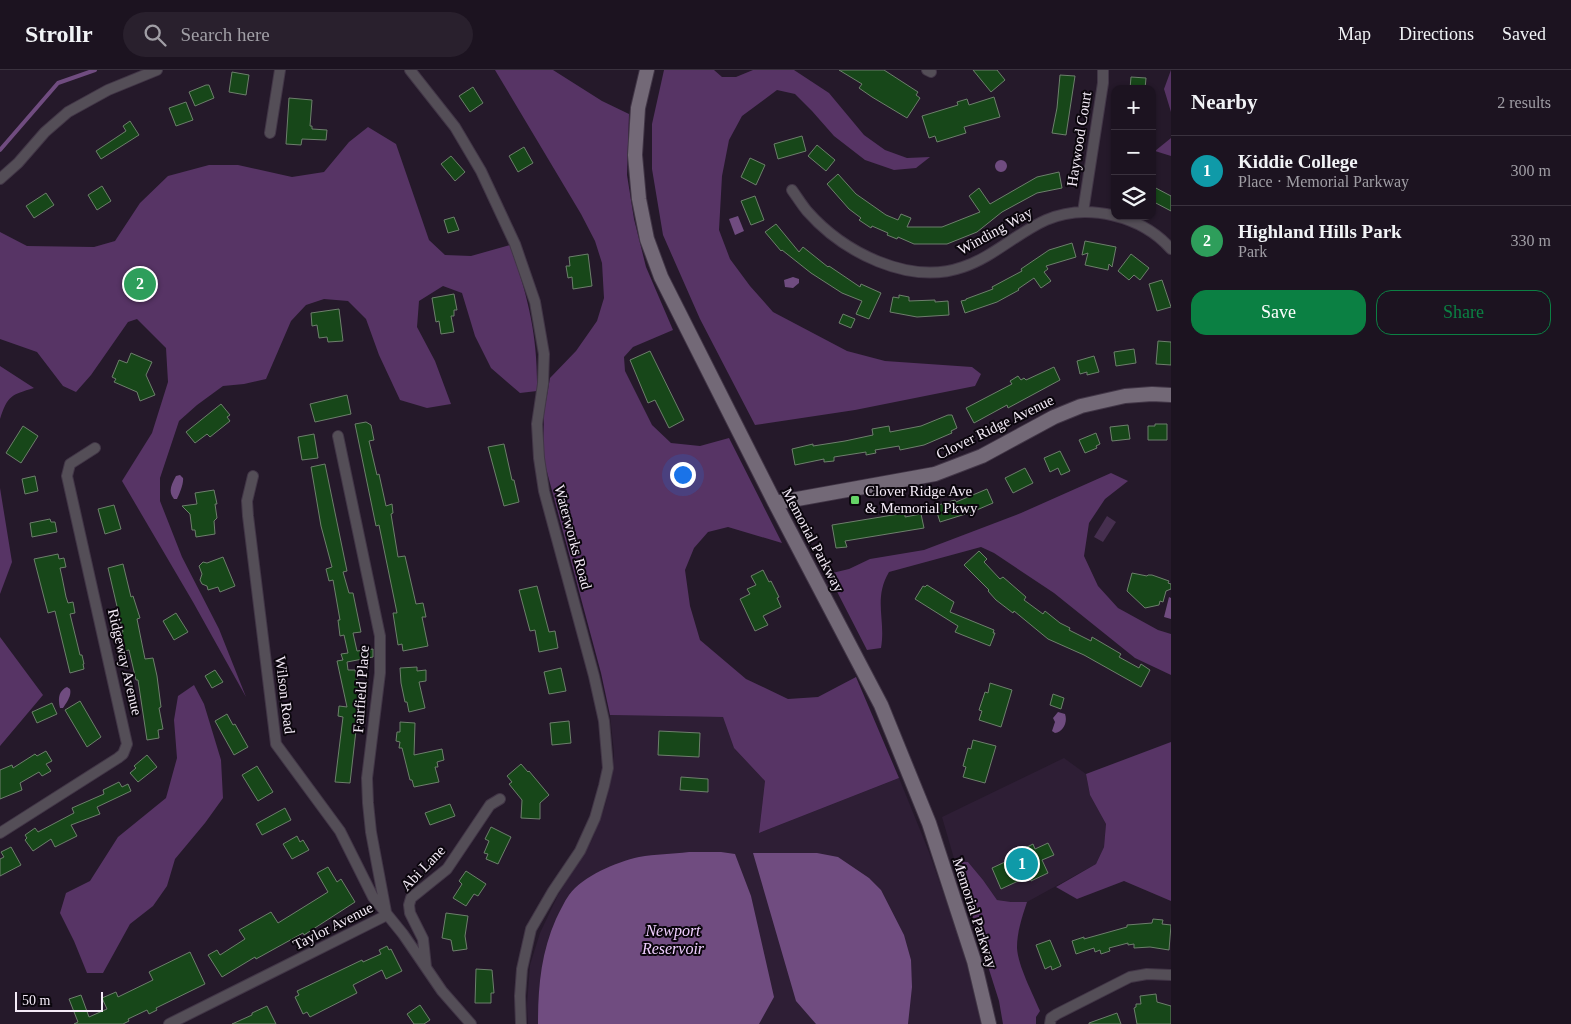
<!DOCTYPE html>
<meta charset="utf-8">
<style>
body{margin:0;font-family:"Times New Roman",serif;background:#29202d;color:#f1f3f6}
.controls{position:absolute;right:15px;top:15px;display:grid;overflow:hidden;border-radius:10px;box-shadow:0 1px 4px #0004}
.controls button{width:45px;height:45px;display:grid;place-items:center;padding:0;border:0;border-bottom:1px solid #3a323e;background:#1c1320;color:#f1f3f6;font:25px sans-serif}
.scale{position:absolute;left:15px;bottom:12px;width:88px;box-sizing:border-box;padding-left:5px;border:2px solid #f4ebf7;border-top:0;font-size:14px;line-height:18px;white-space:nowrap;color:#f4ebf7;-webkit-text-stroke:4px #0b060d;paint-order:stroke}
.you{position:absolute;left:682px;top:404px;width:18px;height:18px;margin:-12px;border:4px solid #fff;border-radius:50%;background:#1a73e8;box-shadow:0 0 0 8px #1a73e833}
.badge{display:grid;place-items:center;width:32px;height:32px;border-radius:50%;background:#0b8043;color:#fff;font-size:16px;font-weight:700}
.pin{position:absolute;translate:-50% -50%;border:2px solid #fff;box-shadow:0 1px 5px #0006}
.list{margin:0;padding:0;list-style:none}
h2{display:flex;justify-content:space-between;align-items:center;height:65px;margin:0;padding:0 20px;font-size:21px}
h2 small{font-size:16px;font-weight:400;color:#a09ea5}
.list li{display:grid;grid-template-columns:32px 1fr auto;gap:15px;align-items:center;box-sizing:border-box;height:70px;padding:0 20px;border-top:1px solid #3a323e}
.list b{display:block;font-size:19px;white-space:nowrap}
.list p{margin:0;font-size:16px;white-space:nowrap;color:#a09ea5}
.list em{font-size:16px;font-style:normal;color:#a09ea5}
.actions{display:flex;gap:10px;padding:15px 20px}
.actions a{flex:1;padding:11px 0;border:1px solid #0b8043;border-radius:15px;text-align:center;font-size:18px;color:#0b8043}
.actions .main{background:#0b8043;color:#fff}
.icon{flex:none;width:28px;height:28px;fill:none;stroke:currentColor;stroke-width:2;stroke-linecap:round;stroke-linejoin:round}
.map{position:relative;flex:none;width:1171px;height:954px;overflow:hidden}
header{display:flex;align-items:center;gap:30px;box-sizing:border-box;height:70px;padding:0 25px;background:#1c1320;border-bottom:1px solid #3a323e}
header strong{font-size:24px}
nav{display:flex;gap:28px;margin-inline-start:auto;font-size:18px}
.search{width:350px;height:45px;background:#29202d;display:flex;align-items:center;gap:12px;box-sizing:border-box;padding:0 18px;border-radius:28px;color:#a09ea5;font-size:19px}
main{display:flex}
aside{flex:1;background:#1c1320}
.map>svg:first-child{display:block}
</style>
<header>
<strong>Strollr</strong>
<div class="search"><svg class="icon" aria-label="search" viewBox="0 0 24 24"><circle cx="10" cy="10" r="6"/><path d="M15 15l6 6"/></svg>Search here</div>
<nav><a>Map</a><a>Directions</a><a>Saved</a></nav>
</header>
<main>
<div class="map">
<svg width="1171" height="954" viewBox="0 0 1171 954">
<rect width="100%" height="100%" fill="#25192a"/>
<path fill="#2e1e35" d="M610,645l113,2 11,31 31,33 -6,52 140,-55 30,74 34,97 18,75h-453l-1,-19 3,-40 10,-32 18,-38 34,-55 13,-34 8,-33 1,-21z
M1064,688l22,16 4,21 16,29 -2,23 -8,17 -69,38h-16l-14,-2 -14,-20 -15,-18h-13l-13,-45z"/>
<path fill="#462f4f" d="M1107,446l9,6 -13,20 -9,-5z"/>
<path fill="#573465" d="M495,0h58l49,31 27,13 -2,61 7,44 12,48 27,63 -40,17 -9,10 1,14 27,54 19,18 29,3 29,-8 53,105 -54,-16 -20,5 -14,16 -9,22 5,36 10,34 46,39 42,20 30,-2 38,-20 43,101 -140,55 6,-52 -31,-33 -11,-31 -113,-2 -9,-42 -58,-216 1,-44 6,-35 26,-27 21,-30 7,-23 -2,-35 -7,-22 -14,-27z
M664,0h50l8,7h14l17,-7h41l35,23 35,42 21,15 22,8 23,-1 -14,11 -22,2 -29,-10 -31,-24 -22,-25 -17,-17 -18,-4 -35,26 -13,24 -7,36 -3,54 11,29 20,27 23,26 74,39 38,10 87,6 9,7 -6,12 -120,24 -100,15 -55,-106 -37,-84 -11,-66v-45z
M1171,0v42l-7,-23z
M368,57l28,17 33,96 16,15 26,1 39,-11c18,51 28,91 27,146l-17,2 -29,-25 -16,-32 -13,-43 -19,-7 -24,15 -2,26 18,34 16,43 -24,4 -27,-8 -21,-45 -13,-36 -18,-18 -24,-2 -18,6 -15,16 -25,58 -22,5 -21,2 -26,19 -18,16 -19,57v23l22,56 37,72 27,68 -53,-95 -71,-121 30,-48 16,-51 -2,-34 -29,-29 -9,3 -37,53 -15,17 -13,-6 -26,-34 -37,-13v-107l27,14 67,1 21,-6 25,-38 28,-27 41,-11h29l54,12 32,-5 25,-30z
M1171,68v18l-16,-5z
M0,296l34,22c-23,7 -26,7 -34,31z
M1111,403l17,8 -23,18 -16,24 -5,33 14,30 20,22 40,22 13,4v41l-36,-17 -81,-65 -60,-40 -13,-6 -92,25c-16,27 -3,48 -8,76l-14,2 -39,-76 21,-5 21,-10 54,-9 97,-37z
M0,418l12,74 -12,32z
M0,567l43,58 -43,51z
M194,615l10,19 17,56 2,38 -18,25 -30,36 -8,27 -14,20 -23,18 -27,49h-16l-13,-32 -14,-28 6,-20 24,-12 28,-44 48,-39 11,-40 -3,-38 4,-24z
M1171,672v159l-47,-20 -47,18 -21,-12 40,-23 8,-17 2,-23 -16,-29 -4,-21z
M955,792h13l15,18 14,20 14,2h16c-5,15 -10,30 -10,46 1,18 16,46 23,63l-4,6v7h-33l-4,-23z"/>
<path fill="#704c80" d="M995 96a6 6 0 1 1 12 0a6 6 0 1 1-12 0Z
M738,146l6,15 -9,4 -6,-16z
M793,207l6,2v4l-6,5 -8,-1 -1,-7z
M180,405l3,3c1,5 -4,17 -6,21h-3c-6,-7 -3,-14 2,-23z
M1169,527l2,1v21l-7,-2z
M67,617l3,2c2,7 -4,14 -7,19h-3c-2,-8 -2,-17 7,-21z
M1058,642l7,2c3,8 -2,18 -10,19l-3,-2 3,-9 -2,-4z
M689,782h32l14,2 16,42 23,101 -15,27h-221c0,-37 3,-71 18,-105 4,-8 8,-17 13,-24 14,-19 47,-33 70,-38 16,-3 33,-3 50,-5z
M753,783h64l21,4 31,21 12,12 23,45 7,25 1,27 -4,37h-92l-20,-23z"/>
<g fill="none" stroke-linecap="round" stroke-linejoin="round">
<path stroke="#704c80" stroke-width="4" d="M0,80l58,-67 37,-13"/>
</g>
<path fill="#174719" stroke="#6d7f6c" d="M839,0h45l34,22 -2,3 4,3 -13,20 -35,-21 -13,-9 3,-4z
M973,0h24l8,10 -14,12z
M232,2l17,3 -3,20 -17,-3z
M1060,5l15,1 -9,59 -14,-2 5,-25z
M1131,7l15,1 -1,11h-15z
M206,15h3l5,13 -19,8 -6,-14z
M473,17l10,16 -13,9 -11,-16z
M994,27l6,20 -36,10 2,6 -29,9 -2,-6 -6,2 -7,-22 36,-11 -1,-3 10,-3 2,6z
M289,28l23,2 -2,26h2v3l15,1 -1,10 -24,-1 -1,6 -15,-1z
M186,32l7,18 -17,6 -7,-18z
M130,51l9,14 -38,24 -5,-8 30,-20 -3,-5z
M802,66l4,15 -28,8 -4,-15z
M817,75l18,15 -9,11 -18,-15z
M524,77l9,16 -15,9 -9,-16z
M451,86l14,16 -10,9 -14,-17z
M750,88l15,7 -9,20 -15,-8z
M1059,102l3,16 -25,5 -35,19 -25,20 -30,12h-33l-16,-7 -1,2 -10,-4 1,-2 -16,-7 -1,2 -12,-8 2,-2 -12,-9 -22,-25 11,-10 18,20 30,21 12,5 3,-6 10,4 -4,9h35l38,-15 -11,-16 10,-8 11,16 47,-27z
M102,116l9,15 -14,9 -9,-15z
M1152,116l19,10v15l-19,-10z
M46,123l8,12 -20,13 -8,-12z
M755,126l9,24 -13,5 -10,-24z
M454,147l5,13 -11,3 -4,-13z
M776,154l23,28 4,-5 25,20 1,-1 31,21 1,-3 20,9 -12,26 -13,-5 6,-13 -20,-8 -31,-20 -29,-23 -1,1 -16,-19z
M1085,171l31,6 -4,20 -3,-3 -1,6 -23,-5 3,-12 -6,2z
M1072,173l4,14 -30,9 2,3 -4,3 7,9 -10,7 -7,-10 -16,11 1,1 -22,12 -32,11 -4,-12 5,-1v-1l27,-10 -1,-2 30,-16 -1,-2 28,-19z
M588,184l4,32 -19,3 -1,-12 -4,1 -2,-12h4l-1,-9z
M1131,184l18,14 -9,12 -6,-5 -5,5 -11,-9z
M1162,210l9,27 -14,4 -8,-27z
M454,224l3,16h-3v6h-3l3,16 -13,2 -2,-13 -3,1 -4,-24z
M899,225l10,2v4l26,-1v2l13,-1 1,14 -32,2 -27,-5 3,-15 6,1z
M339,239l4,32 -15,1 -1,-5 -8,1 -2,-13 -5,1 -1,-13z
M843,244l12,5 -4,9 -12,-5z
M1158,271l13,1v23l-15,-1z
M1134,279l2,14 -20,3 -2,-14z
M650,281l34,69 -15,8 -14,-28 -7,3 -18,-43z
M131,283l21,9 -6,13 9,20 -15,6 -3,-9 -23,-10 2,-3 -4,-2 7,-17 8,3z
M1094,286l5,16 -12,3v-3l-7,2 -3,-13z
M1054,297l6,13 -52,28 -1,-3 -33,18 -8,-15 46,-24 -2,-3 8,-5 3,4 3,-2 2,2z
M347,325l4,19 -36,8 -5,-18z
M221,334l9,11 -3,2 3,4 -20,16 -3,-3 -12,9 -9,-11z
M948,345h4l5,13 -6,3 1,2 -28,12 -24,5 -1,-4 -24,4 1,3 -10,2v-3l-32,5v4l-10,1v-3l-29,6 -3,-16 21,-5v2l32,-5 28,-6 -1,-6 17,-3 1,6 31,-6z
M366,352l5,3 3,15 -5,1 8,34 2,-1 7,32 6,-2 1,9 -2,1 7,43 7,-1 11,48 7,-1 3,14h-4l6,29 -25,5 -1,-7 -4,1 -5,-32h4l-1,-5 -17,-83 -3,1 -21,-102z
M1155,354h12v16h-19v-14h7z
M1128,355l2,14 -18,2 -2,-14z
M23,356l15,10 -17,27 -15,-10z
M1096,363l4,11 -4,2 1,2 -12,5 -6,-13z
M314,364l4,24 -16,2 -4,-23z
M504,374l8,36h2l5,22 -15,4 -16,-59z
M1060,381l10,20 -9,4 -3,-7 -8,4 -6,-14z
M325,394l22,107 -4,1 6,21h4l8,39 -8,1 4,18 16,-2v8l-26,5 1,8h7l5,25 -10,88 -15,-1 8,-65 -5,-1 1,-10 8,1 -10,-46 6,-1 -2,-6 7,-1 -4,-18 -4,1 -2,-16h2l-7,-40 -4,1 -3,-12 6,-2 -11,-41 -10,-59z
M1025,398l8,15 -20,10 -8,-15z
M35,406l3,15 -13,3 -3,-15z
M987,419l6,14 -21,9 -32,10 -5,-16 20,-6 1,2z
M214,420l3,14h-2l2,14 -3,3 1,13 -19,3 -1,-7h-3l-2,-16 -8,-8 15,-2 -2,-11z
M114,435l7,24 -16,5 -7,-25z
M905,443v4l16,-3 3,14 -79,13 2,6 -11,1 -4,-23z
M50,449l1,3h4l2,10 -25,5 -2,-14z
M979,481l8,8 -3,3 16,17 3,-2 23,20 -2,3 19,14 2,-3 15,12 10,5 -1,2 22,11 1,-4 29,17 -2,3 20,11 2,-4 9,6 -9,17 -57,-32 -36,-16 -34,-28 -1,2 -17,-13 -8,-9 1,-1 -25,-25z
M58,484l1,5 5,-1 2,9 -6,1 2,9 4,20 2,6 5,-1 2,11 -5,1 10,41h2l2,9h-1l1,5 -14,4 -15,-62 -7,2 -14,-54z
M223,487l12,29 -15,6 -2,-5 -10,3 -1,-4 -5,-2 -2,-4 2,-6 -3,-8 4,-4 4,1z
M123,494l8,33 2,-1 7,22 -3,1 8,40 8,-1 4,18 4,31 -2,1 4,21 -5,1 1,8 -12,2 -9,-60h-2l-7,-30 -5,1 -4,-18 3,-1 -15,-64z
M763,500l6,12 2,-1 8,16 -2,1 4,9 -18,9 5,9 -13,6 -15,-32 10,-5 -3,-5 9,-4 -5,-9z
M1132,503l15,3 1,-1h4l17,6 -1,2 3,1v5l-5,2 -3,11 -3,-1 -1,4 -14,3 -18,-17z
M927,515l27,17 -4,10 44,18 -1,3h2l-5,13 -35,-14 3,-6 -43,-27 8,-13 2,1z
M537,516l12,46 6,-1 3,17 -19,4 -4,-22 -5,1 -11,-41z
M176,543l12,19 -14,8 -11,-19z
M417,597v4l9,-1v11l-7,1 6,26 -16,4 -2,-10h-2l-4,-19 -1,-15z
M561,598l5,23 -17,3 -5,-22z
M215,600l8,12 -11,6 -7,-12z
M990,613l22,7 -11,37 -22,-7 3,-9 -3,-1 6,-18 3,1z
M1053,624l11,4 -3,11 -11,-4z
M80,631l21,36 -14,10 -22,-37z
M52,633l5,11 -20,9 -5,-11z
M227,644l6,11 2,-1 13,23 -14,8 -19,-34z
M569,651l2,22 -19,2 -2,-22z
M400,652l15,1 -1,32 28,-6 2,11 -7,2 1,5h-3l4,15 -25,5 -2,-7h-2l-8,-32h-3l1,-6 -4,-1 1,-9h3z
M659,661l41,2 -1,24 -41,-2z
M973,670l23,6 -11,37 -22,-6 3,-10 -3,-1 5,-18 3,1z
M46,681l6,10 -6,3 5,7 -9,5 -3,-4 -19,11 2,7 -22,9v-29l12,-5 1,3 22,-14 2,2z
M147,685l10,12 -19,15 -8,-9 6,-5 -2,-2z
M521,694l7,8 1,-1 20,24 -9,8v16l-19,-1 1,-18 -13,-16 3,-2 -5,-6z
M257,696l16,26 -15,9 -16,-26z
M681,707l27,2v13l-28,-2z
M119,712l3,5 6,-3 3,7 -34,16 3,7 -29,11 6,11 -22,11 -4,-8 -18,12 -8,-11 2,-2 -2,-3 10,-7 3,4 36,-19 -2,-5 32,-14 -1,-4z
M450,734l5,12 -25,9 -5,-12z
M285,738l6,12 -29,15 -6,-11z
M491,757l20,10 -13,27 -12,-5 2,-5 -4,-1 5,-12 -4,-2z
M297,766l3,6 3,-2 6,10 -17,9 -9,-15z
M1048,773l6,12 -12,5 6,13 -17,8 -2,-5 -28,13 -9,-21 26,-12 -1,-4 16,-8 2,5z
M11,777l10,18 -21,11v-17l4,-2 -3,-5z
M328,797l9,15 4,-3 14,23 -51,33 -1,-2 -47,26 -1,-2 -33,20 -14,-22 9,-5 3,5 25,-16 -6,-9 32,-18 7,11 50,-31 -11,-19z
M466,801l20,13 -8,12 -4,-2 -8,12 -13,-8 9,-14 -3,-3z
M446,843l22,3 -3,20 2,13 -14,2 -2,-11 -9,-2z
M1153,849l10,1 -1,4 9,1 -2,25 -19,-3 -16,1v-4l-6,1v-2l-19,5 1,3 -9,3 -1,-4 -5,2 -1,-4 -18,6 -4,-13 12,-4v2l43,-12v-2l25,-2z
M1050,870l11,26 -9,4 -1,-4 -6,3 -9,-24z
M387,876l2,4 2,-1 11,22 -16,8 -4,-9 -29,15 4,8 -47,24 -3,-5 -4,2 -8,-17 4,-2 -2,-4 65,-31 1,2 18,-8 -2,-4z
M190,882l15,32 -49,24 1,2 -8,4 -2,-4 -19,9 1,2 -6,3h-49l4,-2 -9,-23 12,-4 8,22 18,-8 -5,-11 14,-6 2,5 35,-17 -4,-8z
M476,899l16,1 2,23h-3v10h-16z
M1156,924l1,8 14,4v18h-34l-3,-16 2,-1v-3h5l-1,-8z
M420,935l10,15 -6,4h-10l-7,-10z
M267,936l9,18h-44l20,-9v-2z
M1117,943l4,11h-32v-1z"/>
<g fill="none" stroke-linecap="round" stroke-linejoin="round">
<defs>
<path id="street" d="M410,0l45,57 26,44 34,73 20,58 9,52 -1,30 -6,40 2,34 5,33 50,185 10,45 4,47 -4,18 -9,32 -15,33 -27,40 -22,38 -9,40 -2,27 1,28
M927,0l4,2
M270,63l10,-63
M0,109l18,-16 27,-31 23,-20 40,-22 49,-20
M792,120c5,7 10,15 15,21 36,41 102,75 156,56 30,-10 54,-34 83,-47 41,-18 96,-4 125,29
M1083,142l20,-129v-13
M338,366l42,200v37l-13,105 1,25 3,29 15,80
M253,406l-6,25 1,15 28,228 64,87 33,66 30,37 39,57 29,33
M0,763l118,-75 5,-4 4,-10 -60,-268 3,-12 25,-16
M426,897l-3,-28 -13,-26 -1,-8 2,-7 36,-29 43,-64 10,-6
M169,954l218,-109
M1050,954l1,-6 6,-4 73,-37 17,-3 24,1"/>
<path id="secondary" d="M647,0l-9,38 -3,47 4,44 8,40 14,38 114,226 106,202 48,118 45,138 15,63
M775,433l160,-29 47,-18 72,-39 27,-11 44,-10 27,-2 19,1"/>
</defs>
<use href="#street" stroke="#423647" stroke-width="12"/>
<use href="#secondary" stroke="#423647" stroke-width="16"/>
<use href="#street" stroke="#544e57" stroke-width="10"/>
<use href="#secondary" stroke="#736977" stroke-width="14"/>
</g>
<rect fill="#65d467" stroke="#0b060d" stroke-width="2" x="850" y="425" width="10" height="10" rx="2.5"/>
<g text-anchor="middle" stroke-width="4" stroke-linejoin="round" paint-order="stroke">
<g font-size="15" fill="#f4ebf7" stroke="#0b060d">
<text transform="translate(1079 69) rotate(-81)" y="5">Haywood Court</text>
<text transform="translate(995 161) rotate(-29)" y="5">Winding Way</text>
<text transform="translate(995 357) rotate(-26)" y="5">Clover Ridge Avenue</text>
<text transform="translate(573 467) rotate(75)" y="5">Waterworks Road</text>
<text transform="translate(813 470) rotate(62)" y="5">Memorial Parkway</text>
<text transform="translate(125 592) rotate(77)" y="5">Ridgeway Avenue</text>
<text transform="translate(361 619) rotate(-86)" y="5">Fairfield Place</text>
<text transform="translate(285 625) rotate(83)" y="5">Wilson Road</text>
<text transform="translate(423 798) rotate(-46)" y="5">Abi Lane</text>
<text transform="translate(975 843) rotate(72)" y="5">Memorial Parkway</text>
<text transform="translate(333 856) rotate(-27)" y="5">Taylor Avenue</text>
</g>
<g font-size="15" fill="#f4ebf7" stroke="#0b060d" text-anchor="start">
<text x="865" y="426">Clover Ridge Ave<tspan x="865" dy="17">&amp; Memorial Pkwy</tspan></text>
</g>
<g font-size="16" font-style="italic" fill="#f0cfff" stroke="#0b060d">
<text x="673" y="866">Newport<tspan x="673" dy="18">Reservoir</tspan></text>
</g>
</g>
</svg>
<div class="controls">
<button>+</button>
<button>−</button>
<button><svg class="icon" aria-label="layers" viewBox="0 0 24 24"><path d="M12 4l9 5-9 5-9-5zM3 14l9 5 9-5"/></svg></button>
</div>
<div class="scale">50 m</div>
<div class="you"></div>
<div class="pin badge" style="left:1022px;top:794px;background:#0f9aa8">1</div>
<div class="pin badge" style="left:140px;top:214px;background:#2e9e5b">2</div>
</div>
<aside>
<h2>Nearby<small>2 results</small></h2>
<ul class="list">
<li><span class="badge" style="background:#0f9aa8">1</span><div><b>Kiddie College</b><p>Place · Memorial Parkway</p></div><em>300 m</em></li>
<li><span class="badge" style="background:#2e9e5b">2</span><div><b>Highland Hills Park</b><p>Park</p></div><em>330 m</em></li>
</ul>
<div class="actions"><a class="main">Save</a><a>Share</a></div>
</aside>
</main>
